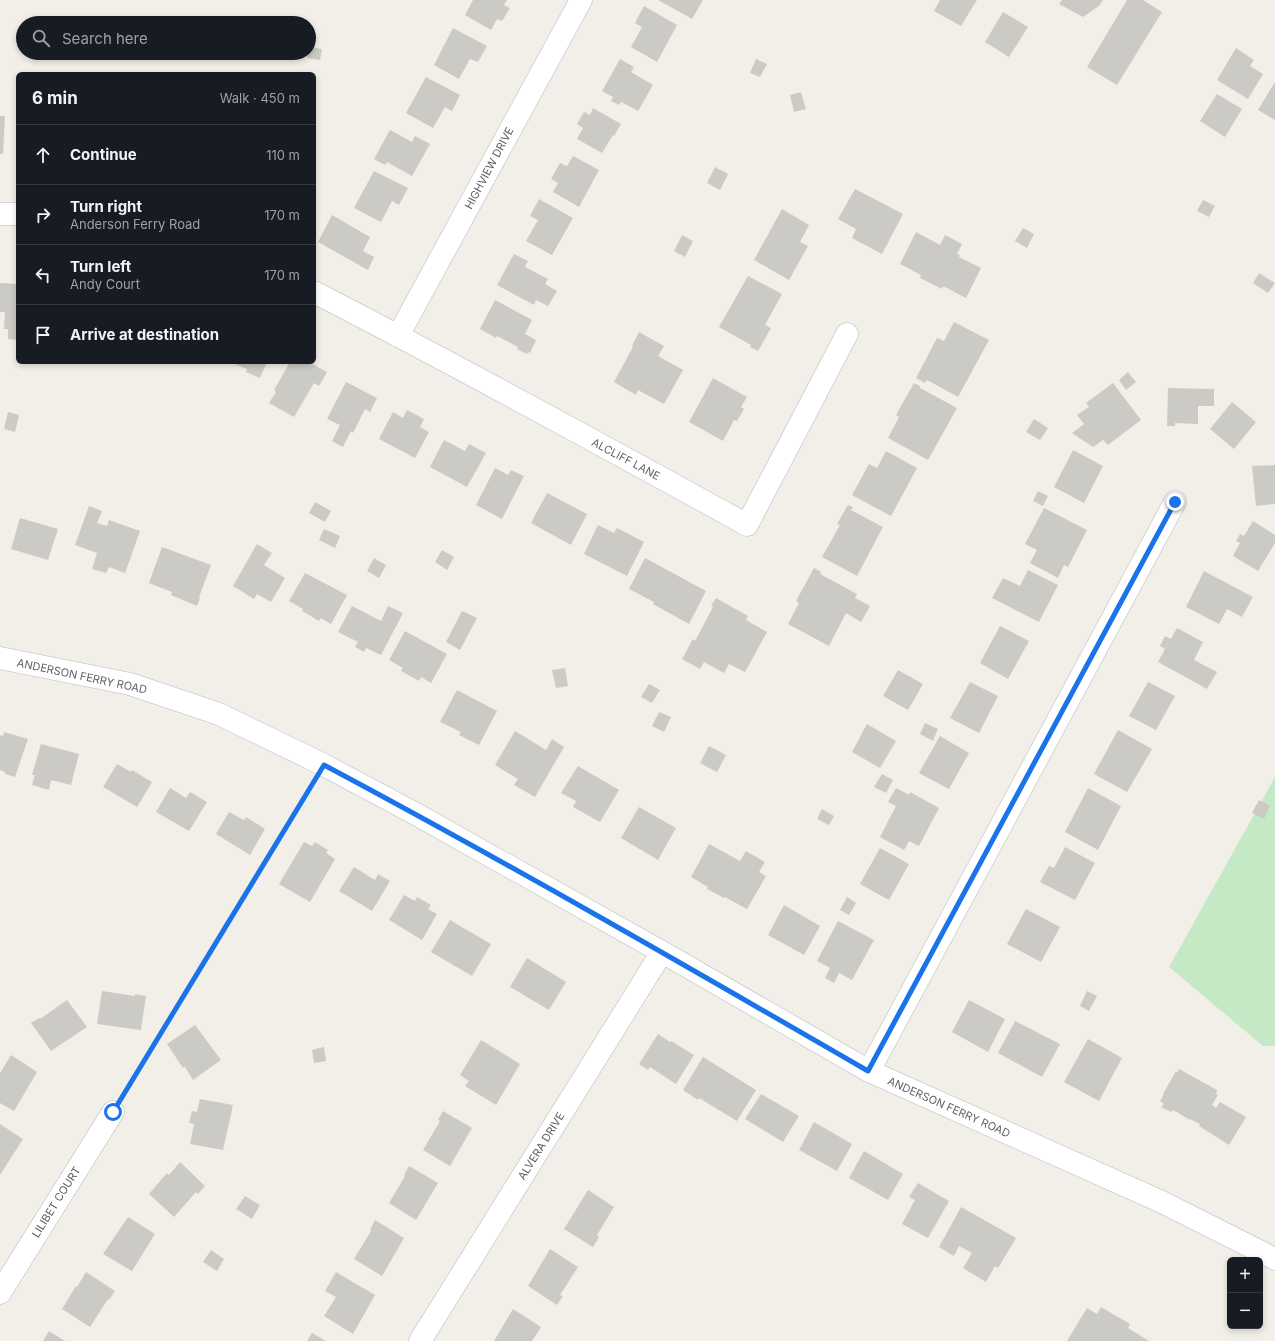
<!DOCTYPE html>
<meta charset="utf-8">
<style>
body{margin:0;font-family:Inter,sans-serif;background:#242831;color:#f1f3f6}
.controls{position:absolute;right:12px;bottom:12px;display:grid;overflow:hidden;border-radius:6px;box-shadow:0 2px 6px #0003}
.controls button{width:36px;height:36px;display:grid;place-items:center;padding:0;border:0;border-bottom:1px solid #363941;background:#171b24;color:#f1f3f6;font:20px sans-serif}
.stop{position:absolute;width:12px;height:12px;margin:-9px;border:3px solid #1a73e8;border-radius:50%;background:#fff}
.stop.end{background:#1a73e8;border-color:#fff;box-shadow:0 1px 4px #0008}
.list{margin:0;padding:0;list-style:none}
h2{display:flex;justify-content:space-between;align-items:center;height:52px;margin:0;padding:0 16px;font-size:17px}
h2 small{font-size:13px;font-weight:400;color:#9ea1a6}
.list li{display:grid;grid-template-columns:26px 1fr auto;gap:12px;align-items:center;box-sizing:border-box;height:60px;padding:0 16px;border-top:1px solid #363941}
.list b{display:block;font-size:15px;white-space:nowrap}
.list p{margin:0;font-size:13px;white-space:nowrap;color:#9ea1a6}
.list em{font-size:13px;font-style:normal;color:#9ea1a6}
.icon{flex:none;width:22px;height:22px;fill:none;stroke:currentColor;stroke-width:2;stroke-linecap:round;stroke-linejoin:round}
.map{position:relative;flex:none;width:1275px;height:1341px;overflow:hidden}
.search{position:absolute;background:#171b24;box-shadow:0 2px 6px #0003;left:16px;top:16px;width:300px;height:44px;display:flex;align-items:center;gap:10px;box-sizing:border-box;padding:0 14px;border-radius:22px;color:#9ea1a6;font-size:15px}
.panel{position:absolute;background:#171b24;box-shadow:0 2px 6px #0003;left:16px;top:72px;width:300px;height:292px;border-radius:6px}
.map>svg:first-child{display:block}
</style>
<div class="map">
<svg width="1275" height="1341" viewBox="0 0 1275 1341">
<rect width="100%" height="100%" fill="#f1efe8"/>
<path fill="#c5e8c5" d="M1275,777v269h-12l-94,-79z"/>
<path fill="#cccac5" d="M473,0h34l-3,5 6,3 -8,13 -5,-2 -6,11 -26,-15z
M658,0h45l-11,19z
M940,0h37l-16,26 -27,-15z
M1062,0h41l-4,6 -16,11 -24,-13z
M1127,0h16l19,12 -45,73 -30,-18z
M644,6l33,19 -20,37 -26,-15 11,-20 -7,-4z
M1003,12l25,15 -19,30 -24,-15z
M210,19l15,3v1h-16z
M453,28l34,18 -9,16 -8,-3 -11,20 -25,-14z
M310,47l12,2 -2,11 -13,-2z
M1236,48l18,12 -4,6 13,8 -15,25 -31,-19z
M203,53h11l-1,7 -11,-2z
M620,59l14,8 -3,5 22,13 -15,26 -17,-9 -2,3 -8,-4 2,-4 -11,-6z
M756,59l11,5 -7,13 -10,-4z
M426,77l34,18 -8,16 -7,-4 -12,21 -27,-15z
M1275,82v38l-17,-10z
M801,92l5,17 -12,3 -4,-17z
M1217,94l25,15 -17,28 -25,-16z
M593,108l28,16 -7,12 -1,-1 -11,18 -25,-14 6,-11 -6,-4 7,-12 6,3z
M0,116h5l-2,38h-3z
M390,130l22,12 3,-6 15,8 -18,32 -25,-14 -2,3 -11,-6z
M573,156l26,14 -20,37 -26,-15 5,-9 -7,-4 9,-16 7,3z
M715,167l13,7 -8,16 -13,-7z
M374,171l34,17 -9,17 -7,-4 -11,21 -27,-14z
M855,189l48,25 -21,40 -30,-16 4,-9 -18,-10z
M539,199l34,19 -21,37 -26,-14 12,-21 -8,-4z
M1203,200l12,6 -6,11 -12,-6z
M782,209l27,16 -9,17 8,4 -19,34 -35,-20z
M332,215l38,22 -7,14 11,6 -6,13 -50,-28z
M1023,228l11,6 -7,14 -12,-7z
M916,232l24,13 5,-10 17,9 -5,10 3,1 -1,2 22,11 -15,30 -23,-12 -1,3 -22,-11 1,-3 -21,-11z
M682,235l11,6 -8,16 -11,-6z
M514,254l14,7 -3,6 23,12 -3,5 12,7 -9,15 -12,-6 -2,5 -37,-20z
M1259,273l16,10 -7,10 -15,-10z
M748,276l34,18 -17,31 6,3 -13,23 -8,-4 1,-2 -32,-18z
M0,283l18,1v56l-10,-1v-10h-4l1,-17h-5z
M495,300l37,20 -7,14 11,6 -6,13 -2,-1 -1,2 -10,-5 1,-2 -21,-11 -1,2 -16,-9z
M954,322l35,18 -31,57 -31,-17 -2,3 -9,-5 21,-40 7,3z
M639,332l25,14 -6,10 25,14 -19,34 -26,-14 -2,5 -22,-13 19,-35 -1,-1z
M230,362h37l-7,16 -14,-6 1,-3z
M290,362h19l18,10 -8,14 -5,-3 -20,34 -25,-14 7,-11 -2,-2z
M1128,372l8,10 -10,8 -7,-10z
M713,378l34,19 -6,10 3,2 -7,12 -3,-1 -11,21 -34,-19z
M346,382l31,16 -7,14 -5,-3 -12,24 -2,-2 -8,16 -11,-6 8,-16 -13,-6z
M914,383l6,3v2l37,20 -29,52 -40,-22 11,-21 -3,-2z
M1113,383l28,37 -33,25 -5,-5 -10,7 -21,-14 12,-9 -7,-9 12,-8 -3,-4z
M1168,388l46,1v17h-16v18l-23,-1v3h-8z
M1232,402l24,20 -22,27 -24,-20z
M407,410l17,9 -4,8 9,5 -14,26 -36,-19 14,-27 10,6z
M8,412l11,3 -4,17 -11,-3z
M1034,419l14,9 -8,12 -14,-8z
M444,440l21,11 4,-7 17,9 -19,34 -37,-20z
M1073,450l30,16 -19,37 -30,-16z
M886,451l31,17 -26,48 -39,-21 17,-31 8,4z
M1275,465v39l-19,2 -4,-40z
M495,468l13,7 3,-5 13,6 -22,43 -26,-14z
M1038,491l10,5 -5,10 -10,-5z
M547,493l40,21 -16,31 -40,-22z
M315,502l16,9 -6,11 -16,-9z
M848,505l5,2 -2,3 32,17 -26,49 -35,-19 18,-32 -3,-1z
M89,506l13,5 -5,12 10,3 2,-6 31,11 -15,42 -16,-6 -3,6 -14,-4 5,-16 -22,-8z
M1044,508l43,22 -19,37 -4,-2 -6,13 -28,-15 7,-13 -12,-6z
M20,518l38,11 -10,31 -37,-11z
M1253,521l22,14v8l-17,28 -25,-15 7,-13 -4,-2 4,-7 4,2z
M598,525l16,8 3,-5 27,14 -17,34 -43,-22z
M324,529l16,7 -5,12 -16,-8z
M257,544l15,9 -8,12 21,13 -14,24 -14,-8 -3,5 -21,-13z
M162,547l49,18 -12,32 1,1 -3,8 -26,-11 1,-3 -23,-9z
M442,550l12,7 -7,13 -12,-8z
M374,558l12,7 -7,13 -12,-7z
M645,558l61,33 -17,33 -36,-20 1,-2 -25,-13z
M814,568l7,4 -1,2 37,20 -2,4 15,8 -9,16 -15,-9 -17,33 -41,-22 11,-21 -3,-2z
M1028,570l30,15 -19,37 -47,-24 11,-20 17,8z
M1204,571l49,26 -11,20 -15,-8 -8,15 -33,-17z
M305,573l42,22 -16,29 -10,-6 -2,3 -17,-10 1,-2 -14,-8z
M716,598l32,18 -2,4 21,12 -22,40 -16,-8 -5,9 -20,-11 -4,7 -18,-10 11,-20 2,2 18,-34 -2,-1z
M352,606l29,15 7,-15 15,7 -22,42 -15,-7 -2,4 -9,-5 3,-5 -20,-10z
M462,611l15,7 -17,32 -14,-8z
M1000,626l29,15 -21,38 -28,-16z
M1177,628l26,14 -9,18 23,12 -10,17 -49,-27 7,-13 -5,-3 5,-10 6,3z
M405,631l42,23 -16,29 -10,-6 -2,4 -18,-10 2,-3 -14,-8z
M565,668l3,18 -12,2 -4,-18z
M898,670l25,14 -15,26 -25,-14z
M970,682l28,14 -19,37 -29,-15z
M1148,682l27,14 -19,34 -27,-14z
M649,684l11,6 -8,13 -11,-6z
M457,690l40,21 -18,34 -20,-10 2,-3 -21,-10z
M659,712l12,5 -7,15 -12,-6z
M925,723l13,6 -5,12 -13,-7z
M867,724l29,17 -16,27 -28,-16z
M1118,730l34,19 -25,43 -33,-18z
M515,731l31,19 6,-11 12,8 -29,50 -21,-12 4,-6 -23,-14z
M4,732l24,7 -13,38 -10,-3v-2l-5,-2v-35l3,1z
M940,736l29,17 -20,36 -30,-16z
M41,744l38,10 -8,31 -20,-5 -2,10 -17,-5 3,-10h-3z
M709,746l17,9 -9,17 -17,-9z
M117,764l14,8 1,-2 20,12 -15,25 -34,-20z
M578,766l41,24 -19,32 -27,-15 3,-6 -15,-8z
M882,774l11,6 -7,13 -12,-6z
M170,788l16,10 4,-6 17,10 -18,29 -33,-19z
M896,788l13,7 1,-3 29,16 -20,38 -10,-5 -5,9 -24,-13 16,-31 -8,-4z
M1088,788l33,18 -23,44 -33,-18z
M1259,800l11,6 -6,13 -12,-6z
M639,807l37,21 -18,32 -37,-22z
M822,809l12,7 -5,9 -12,-6z
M229,812l15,8 2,-3 19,12 -15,26 -34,-21z
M304,842l8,4 3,-4 13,8 -2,3 9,6 -25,43 -31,-18z
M709,844l31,17 6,-10 19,11 -6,10 7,4 -19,33 -22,-12 -1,1 -17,-9 1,-2 -17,-10z
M1065,847l30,16 -20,37 -35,-18 9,-16 5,2z
M880,848l29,16 -20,36 -29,-16z
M354,867l21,13 3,-6 12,7 -18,30 -33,-20z
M404,895l11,6 2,-4 14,8 -3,4 9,5 -15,26 -33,-20z
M847,897l9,6 -7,12 -9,-5z
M784,905l36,21 -16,29 -36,-20z
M1026,909l34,18 -19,35 -34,-18z
M450,920l41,24 -19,32 -41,-24z
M838,921l36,19 -22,40 -13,-7 -5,10 -9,-5 5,-10 -13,-7z
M527,958l39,24 -17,28 -39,-23z
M102,991l33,5v-2l11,2 -5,34 -44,-6z
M1087,991l10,5 -8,15 -9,-5z
M67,1000l20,27 -36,24 -20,-28 8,-5 1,1z
M969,1000l36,19 -17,33 -36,-20z
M1015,1021l45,23 -18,33 -44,-24z
M195,1025l26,35 -28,20 -8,-13 -2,1 -16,-24z
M658,1034l12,8 1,-1 23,14 -18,29 -26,-17 -2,3 -9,-6z
M1088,1039l34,19 -23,43 -35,-19z
M481,1040l39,24 -24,41 -31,-19 4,-5 -9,-6z
M324,1047l2,14 -12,2 -2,-13z
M11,1055l26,17 -23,39 -14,-8v-30z
M703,1057l53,33 -19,31 -38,-23 -1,2 -15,-10z
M1179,1069l38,21 -1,4 2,1 -6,10 4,3 4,-6 26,15 -17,28 -30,-19 1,-2 -10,-5v1l-17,-10 -2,2 -10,-5 3,-3 -4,-3 4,-7h-1l13,-23 1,2z
M761,1094l38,22 -16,26 -38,-23z
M200,1099l33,6 -10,45 -33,-6 4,-20 -5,-1 3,-12 5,1z
M443,1111l29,17 -22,38 -27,-16 17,-29 -2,-1z
M814,1122l38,22 -15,27 -38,-21z
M0,1124l23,15 -23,36z
M864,1151l39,23 -15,26 -39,-22z
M180,1162l25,24 -7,8 -2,-2 -22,25 -25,-23 18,-21 2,2z
M409,1166l29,17 -22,37 -27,-17 16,-27 -1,-1z
M918,1183l31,18 -21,37 -26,-14 13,-24 -6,-3z
M588,1190l26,17 -17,28 2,2 -6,10 -29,-18z
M245,1196l15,9 -8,14 -16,-10z
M961,1207l55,31 -18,30 -3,-2 -9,16 -23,-14 9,-15 -13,-7 -5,10 -15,-9z
M128,1217l27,17 -23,37 -29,-17z
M375,1220l29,18 -22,38 -28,-17 17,-28 -1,-1z
M550,1249l28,18 -18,28 3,1 -6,9 -29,-19z
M211,1250l13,9 -7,12 -14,-9z
M86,1272l29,19 -6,9 -1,-1 -18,28 -28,-18 14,-23 1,1z
M336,1272l39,23 -22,39 -29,-18 12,-19 -11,-6z
M1101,1307l29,17 -2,4 21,13h-82l20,-33 10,6z
M513,1309l28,18 -9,14h-38z
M49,1331l16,10h-22z
M312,1333l14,8h-19z"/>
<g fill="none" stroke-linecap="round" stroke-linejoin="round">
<defs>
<path id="street" d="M0,214h18
M314,292c146,75 290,154 433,233l100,-191
M398,336l183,-336
M869,1071l306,-569
M0,1293l113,-181
M420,1341l242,-389"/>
<path id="secondary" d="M0,658l130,26 89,30 105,51 90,48 248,139 207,119 293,131 113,57"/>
</defs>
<use href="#street" stroke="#b5b8bc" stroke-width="23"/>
<use href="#secondary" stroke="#b6babf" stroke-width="23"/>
<path stroke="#9cc7a9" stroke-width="2.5" stroke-dasharray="4 2" stroke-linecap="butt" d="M124,1092l187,-306"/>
<use href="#street" stroke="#fff" stroke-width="22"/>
<use href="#secondary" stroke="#fff" stroke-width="22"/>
</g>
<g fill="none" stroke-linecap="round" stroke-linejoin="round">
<path stroke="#1a73e8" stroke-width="5" d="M113,1112l211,-347c184,98 364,202 544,306l307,-569"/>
</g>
<g text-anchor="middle" stroke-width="4" stroke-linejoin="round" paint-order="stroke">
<g font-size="11" fill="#5f6368" stroke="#fff">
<text transform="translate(489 168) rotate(-62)" y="4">HIGHVIEW DRIVE</text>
<text transform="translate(626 459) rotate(28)" y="4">ALCLIFF LANE</text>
<text transform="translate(82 676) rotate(12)" y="4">ANDERSON FERRY ROAD</text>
<text transform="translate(949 1107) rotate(24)" y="4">ANDERSON FERRY ROAD</text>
<text transform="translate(541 1146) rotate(-58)" y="4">ALVERA DRIVE</text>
<text transform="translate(56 1202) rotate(-58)" y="4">LILIBET COURT</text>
</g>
</g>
</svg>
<div class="controls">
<button>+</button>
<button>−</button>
</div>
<div class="stop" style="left:113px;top:1112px"></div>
<div class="stop end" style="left:1175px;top:502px"></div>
<div class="search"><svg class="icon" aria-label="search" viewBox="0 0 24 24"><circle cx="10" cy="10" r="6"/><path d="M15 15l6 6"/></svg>Search here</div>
<section class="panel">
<h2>6 min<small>Walk · 450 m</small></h2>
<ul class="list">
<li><svg class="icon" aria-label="ahead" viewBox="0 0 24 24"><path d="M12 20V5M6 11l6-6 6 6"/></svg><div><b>Continue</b></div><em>110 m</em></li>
<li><svg class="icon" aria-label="right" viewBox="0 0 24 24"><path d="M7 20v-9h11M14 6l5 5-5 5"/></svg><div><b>Turn right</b><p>Anderson Ferry Road</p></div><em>170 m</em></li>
<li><svg class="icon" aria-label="left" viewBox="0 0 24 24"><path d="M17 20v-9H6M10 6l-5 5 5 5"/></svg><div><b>Turn left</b><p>Andy Court</p></div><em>170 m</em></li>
<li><svg class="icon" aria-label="arrive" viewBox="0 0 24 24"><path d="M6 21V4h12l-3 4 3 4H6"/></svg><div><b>Arrive at destination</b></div></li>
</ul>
</section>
</div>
